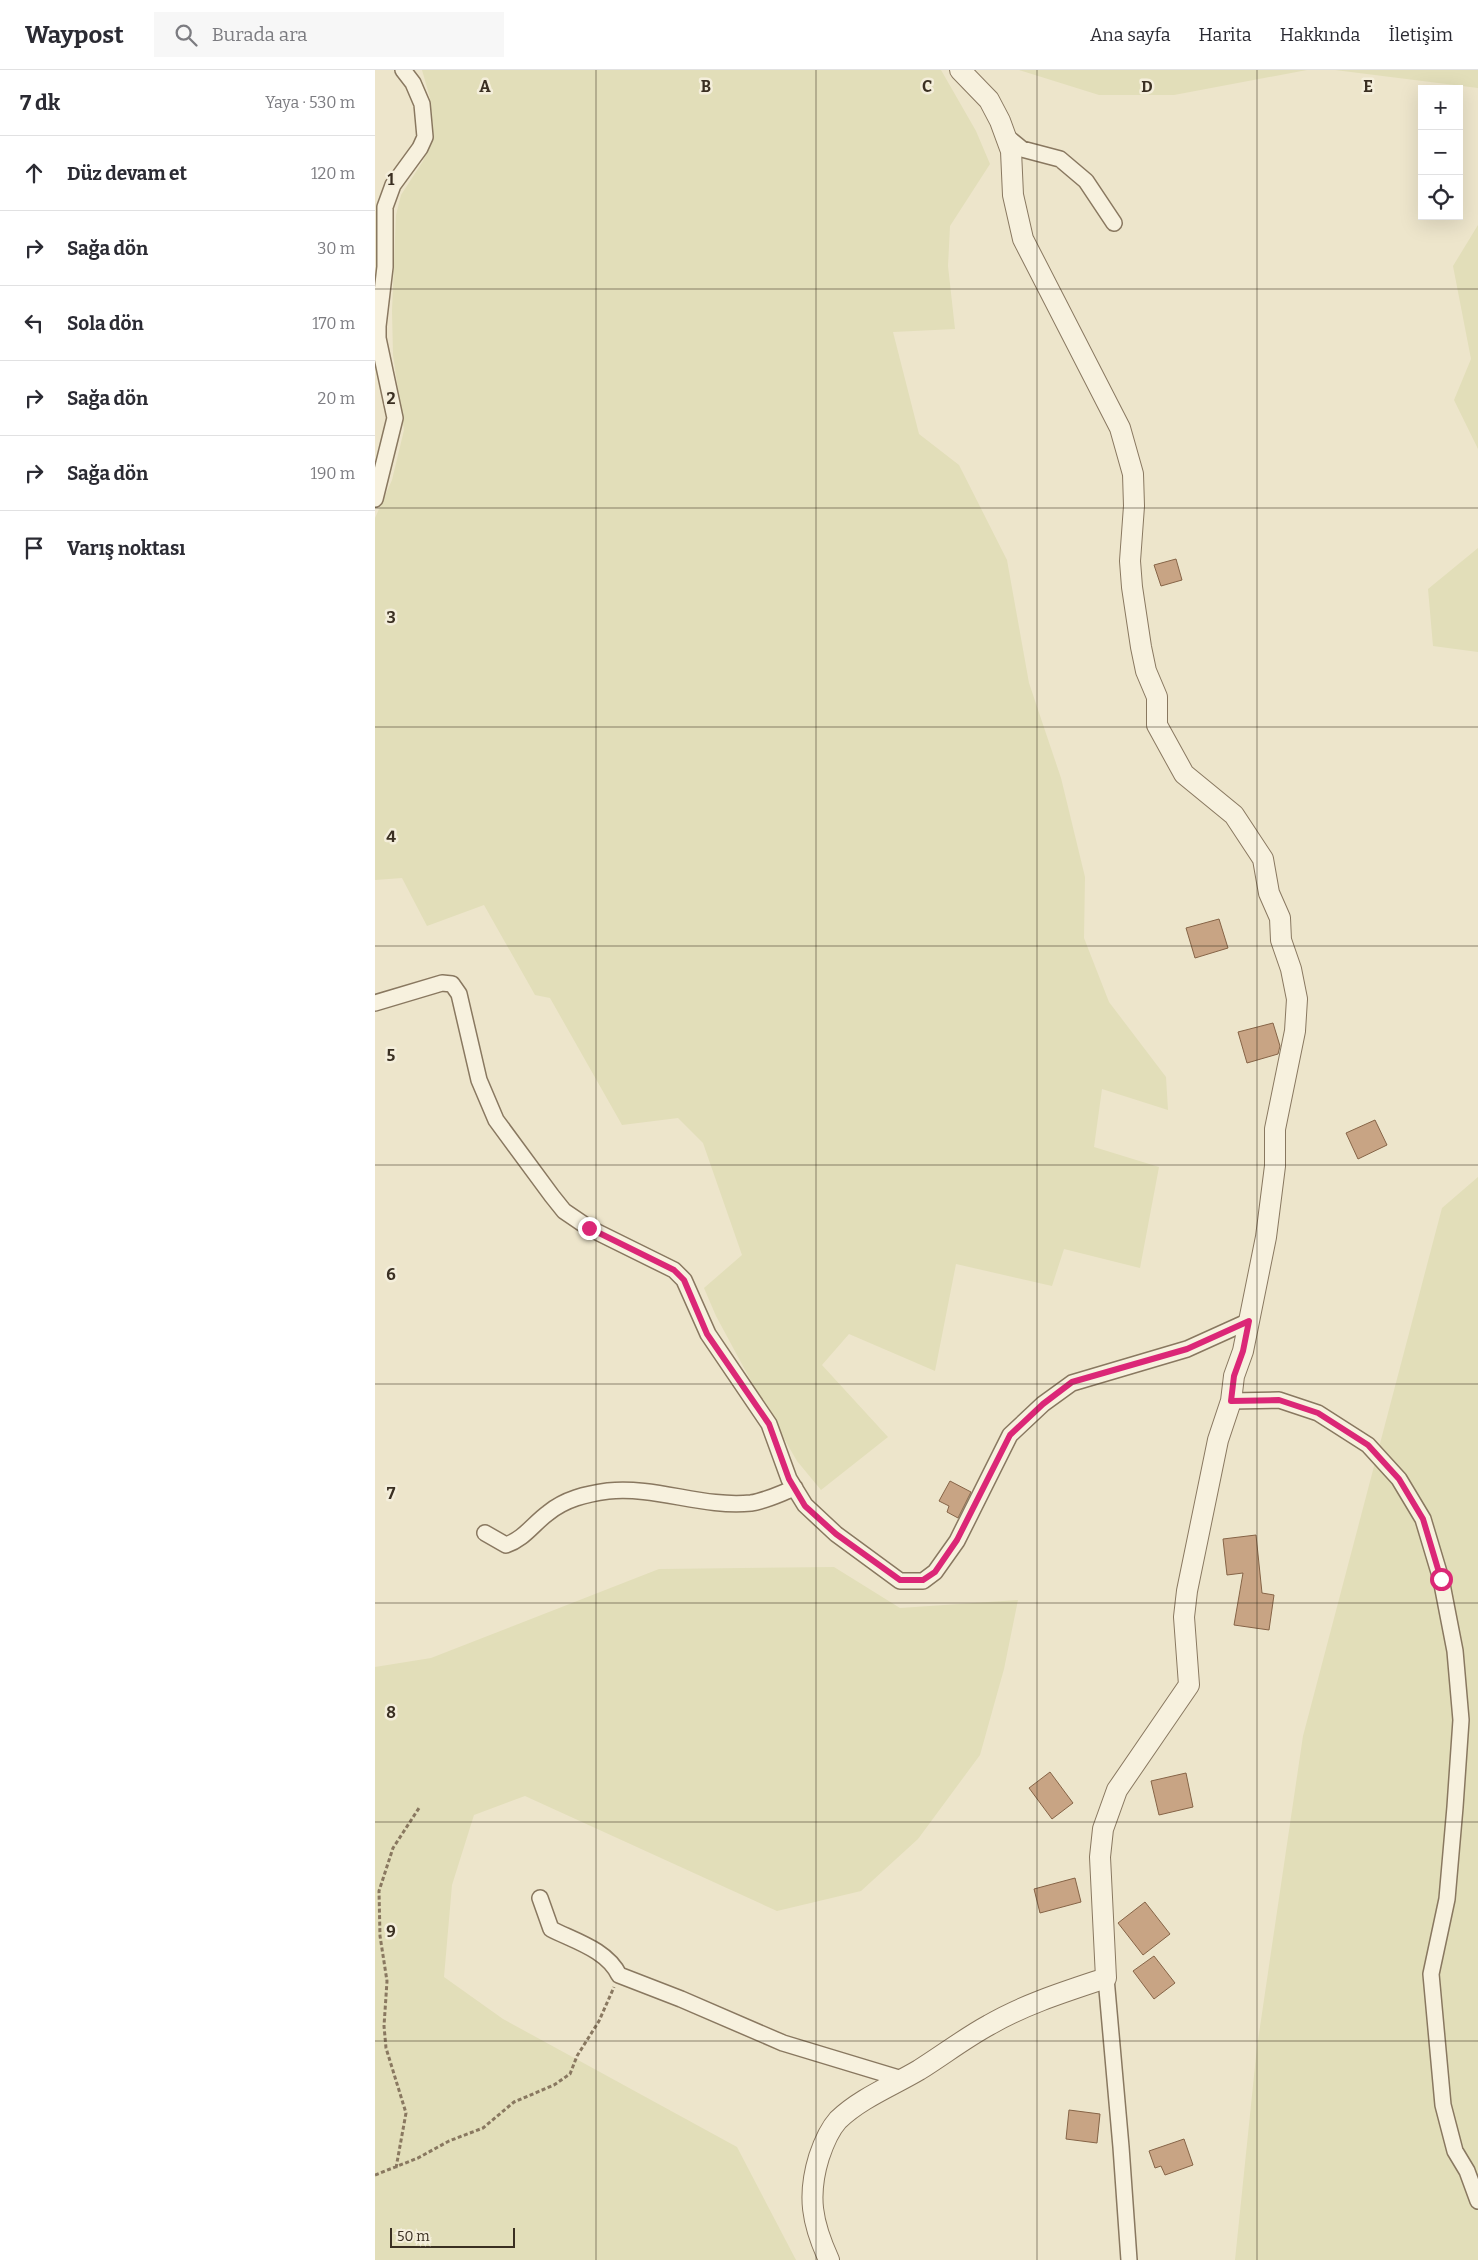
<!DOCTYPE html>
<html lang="tr">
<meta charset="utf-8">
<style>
body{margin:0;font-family:Bitter,serif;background:#f7f7f7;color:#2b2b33}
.controls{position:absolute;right:15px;top:15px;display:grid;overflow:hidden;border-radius:0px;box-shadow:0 5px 20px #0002}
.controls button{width:45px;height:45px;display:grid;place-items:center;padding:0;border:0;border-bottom:1px solid #e1e1e2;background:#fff;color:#2b2b33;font:25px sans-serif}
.scale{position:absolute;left:15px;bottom:12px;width:125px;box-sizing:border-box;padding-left:5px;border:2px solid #3a2f22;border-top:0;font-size:14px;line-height:18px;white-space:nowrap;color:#3a2f22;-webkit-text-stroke:4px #f4eedb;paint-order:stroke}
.stop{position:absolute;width:15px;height:15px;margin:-11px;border:4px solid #db2777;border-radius:50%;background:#fff}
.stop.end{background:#db2777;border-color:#fff;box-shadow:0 1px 5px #0008}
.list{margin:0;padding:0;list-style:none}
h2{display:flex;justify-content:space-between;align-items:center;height:65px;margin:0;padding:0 20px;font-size:21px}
h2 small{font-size:16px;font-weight:400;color:#7c7c81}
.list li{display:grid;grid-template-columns:32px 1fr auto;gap:15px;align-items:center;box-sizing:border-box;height:75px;padding:0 20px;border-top:1px solid #e1e1e2}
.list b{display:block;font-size:19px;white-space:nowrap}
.list em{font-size:16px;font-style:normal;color:#7c7c81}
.icon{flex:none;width:28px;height:28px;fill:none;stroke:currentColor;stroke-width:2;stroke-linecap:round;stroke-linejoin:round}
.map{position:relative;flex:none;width:1103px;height:2190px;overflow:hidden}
header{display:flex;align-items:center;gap:30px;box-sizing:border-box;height:70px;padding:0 25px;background:#fff;border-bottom:1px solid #e1e1e2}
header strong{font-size:24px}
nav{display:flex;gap:28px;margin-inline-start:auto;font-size:18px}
.search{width:350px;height:45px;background:#f7f7f7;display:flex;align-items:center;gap:12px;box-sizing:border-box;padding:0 18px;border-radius:0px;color:#7c7c81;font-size:19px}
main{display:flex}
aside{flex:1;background:#fff}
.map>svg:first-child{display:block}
</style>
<header>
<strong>Waypost</strong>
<div class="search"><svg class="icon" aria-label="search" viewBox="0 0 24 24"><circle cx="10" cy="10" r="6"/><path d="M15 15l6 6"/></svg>Burada ara</div>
<nav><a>Ana sayfa</a><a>Harita</a><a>Hakkında</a><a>İletişim</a></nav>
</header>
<main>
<aside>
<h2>7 dk<small>Yaya · 530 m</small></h2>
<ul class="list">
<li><svg class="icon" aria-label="ahead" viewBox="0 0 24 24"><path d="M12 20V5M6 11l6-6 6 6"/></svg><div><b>Düz devam et</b></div><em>120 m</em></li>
<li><svg class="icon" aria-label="right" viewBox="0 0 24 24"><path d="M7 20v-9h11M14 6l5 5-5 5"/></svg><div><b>Sağa dön</b></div><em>30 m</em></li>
<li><svg class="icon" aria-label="left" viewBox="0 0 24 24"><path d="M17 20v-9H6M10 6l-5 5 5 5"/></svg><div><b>Sola dön</b></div><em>170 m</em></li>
<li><svg class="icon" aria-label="right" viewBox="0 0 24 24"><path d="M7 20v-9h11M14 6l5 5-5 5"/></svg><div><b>Sağa dön</b></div><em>20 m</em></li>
<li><svg class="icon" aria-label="right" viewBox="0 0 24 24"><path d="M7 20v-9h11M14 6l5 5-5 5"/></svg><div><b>Sağa dön</b></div><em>190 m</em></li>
<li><svg class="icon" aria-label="arrive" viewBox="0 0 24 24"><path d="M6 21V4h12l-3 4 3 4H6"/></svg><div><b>Varış noktası</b></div></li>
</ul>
</aside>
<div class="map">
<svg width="1103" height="2190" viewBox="0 0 1103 2190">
<rect width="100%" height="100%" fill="#ede5cb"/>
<path fill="#e2deb9" d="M47,0h519l35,61 14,33 -40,62 -2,40 7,63 -62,3 26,102 40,31 48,95 22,123 32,95 24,99 -1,61 25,64 57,75 2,33 -66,-21 -8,58 65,20 -19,101 -76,-19 -12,37 -96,-22 -21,107 -86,-37 -27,31 66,72 -67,53 -24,-29 -39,-67 -42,-78 -12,-28 38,-33 -39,-112 -25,-25 -56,7 -72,-127 -15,-3 -51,-90 -57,21 -25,-48 -27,2v-362l17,-38 12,-50 -11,-75 -1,-44 4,-96 5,-20 22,-34 9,-24 -2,-39z
M644,0h288l-133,25h-75z
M960,0h143v18z
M1103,155v224l-24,-49 17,-41 -18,-93z
M1103,478v104l-45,-6 -5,-57z
M1103,1107v1083h-243l22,-213 46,-311 139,-528z
M459,1497l66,41 118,-8 -14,69 -24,86 -62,84 -57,52 -84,20 -252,-115 -51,19 -22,70 -8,92 59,42 234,128 59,113h-421v-593l56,-9 228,-89z"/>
<path fill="#c8a484" stroke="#866447" d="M801,489l6,21 -21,6 -7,-21z
M844,849l9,29 -33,10 -9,-30z
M898,953l7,23 -2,8 -31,9 -9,-31z
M1000,1050l12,25 -29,14 -12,-26z
M575,1411l21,11 -13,26 -11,-6 2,-6 -10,-5z
M881,1465l6,58 12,2 -5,35 -35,-5 9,-52 -16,2 -4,-36z
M675,1702l23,31 -21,16 -23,-31z
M811,1703l7,34 -34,8 -8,-34z
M700,1808l6,24 -41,11 -6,-24z
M770,1832l25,32 -27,21 -25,-32z
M779,1886l21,27 -21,16 -21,-28z
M694,2040l31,4 -3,29 -31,-4z
M809,2069l9,26 -28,10 -4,-9 -6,2 -6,-17z"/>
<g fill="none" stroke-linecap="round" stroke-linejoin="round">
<defs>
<path id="minor" d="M631,66l16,13 38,10 26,22 28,42
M0,429l20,-81 -17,-80v-12l7,-59v-60l8,-22 27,-37 5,-11 -3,-33 -9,-21 -10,-13
M0,933l67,-20 10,1 7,10 20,86 17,40 56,76 12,15 25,17 85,42 10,10 24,54 61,90 20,55 16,26 31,29 64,47h23l12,-9 22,-31 53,-106 33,-31 29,-21 115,-34 62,-28
M856,1331l48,-1 39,13 50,32 31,34 24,40 18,60 14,72 6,69 -6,87 -8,92 -16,75 12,131 12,46 12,20 11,30
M110,1463l21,12c18,-6 27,-21 42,-32 17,-14 38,-19 60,-22 48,-5 95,17 143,12 15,-2 30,-10 44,-15
M165,1828l11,31c24,12 56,21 68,46l62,24 102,44 119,36
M731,1908l15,169 8,113"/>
<path id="tertiary" d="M454,2190c-17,-37 -22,-64 -10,-103 4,-12 10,-27 19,-37 23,-22 54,-34 81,-50 24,-15 46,-32 70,-45 36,-21 78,-34 117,-47l-6,-121 3,-28 14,-39 72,-105 -5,-68 3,-26 31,-151 13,-39 3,-25 9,-25 23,-114 9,-71v-37l20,-98 2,-32 -6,-30 -10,-29 -1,-22 -11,-25 -6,-34 -29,-44 -50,-41 -27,-49v-28l-11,-26 -5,-24 -9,-60 -2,-26 4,-55 -1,-32 -13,-46 -97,-189 -10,-44 -2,-44 -11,-30 -11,-21 -29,-30"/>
</defs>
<use href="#minor" stroke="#897860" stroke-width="18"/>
<use href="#tertiary" stroke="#897860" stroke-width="22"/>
<path stroke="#897860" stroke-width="3" stroke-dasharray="4 2.5" stroke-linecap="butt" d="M21,2098l10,-55 -20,-65 -2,-22 3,-45 -7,-45 -1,-45 14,-43 26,-40
M0,2105l43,-17 31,-17 34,-13 31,-26 40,-17 16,-11 7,-18 22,-35 15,-34"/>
<use href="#minor" stroke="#f7f1de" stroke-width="15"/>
<use href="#tertiary" stroke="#f7f1de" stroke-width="20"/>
</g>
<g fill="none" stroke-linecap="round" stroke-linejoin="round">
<path stroke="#db2777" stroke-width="6" d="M214,1158l85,42 10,10 23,54 62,90 20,55 16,27 31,28 64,46h23l12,-8 22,-32 53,-105 33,-31 29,-22 115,-33 62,-28 -6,30 -9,25 -3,25 48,-1 39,13 50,32 31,34 24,40 18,60"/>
</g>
<path fill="none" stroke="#3a2f22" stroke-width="1" stroke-opacity="0.55" d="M221,0v2190M441,0v2190M662,0v2190M882,0v2190M0,219h1103M0,438h1103M0,657h1103M0,876h1103M0,1095h1103M0,1314h1103M0,1533h1103M0,1752h1103M0,1971h1103"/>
<g font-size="16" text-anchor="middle" font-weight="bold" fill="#3a2f22" stroke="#f4eedb" stroke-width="5" stroke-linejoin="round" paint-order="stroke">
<text x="110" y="22">A</text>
<text x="331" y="22">B</text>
<text x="552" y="22">C</text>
<text x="772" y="22">D</text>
<text x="993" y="22">E</text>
<text x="16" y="115">1</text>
<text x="16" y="334">2</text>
<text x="16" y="553">3</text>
<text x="16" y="772">4</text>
<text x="16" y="991">5</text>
<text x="16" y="1210">6</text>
<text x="16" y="1429">7</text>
<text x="16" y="1648">8</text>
<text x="16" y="1867">9</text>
</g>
</svg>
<div class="controls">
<button>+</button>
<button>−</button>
<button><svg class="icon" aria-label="locate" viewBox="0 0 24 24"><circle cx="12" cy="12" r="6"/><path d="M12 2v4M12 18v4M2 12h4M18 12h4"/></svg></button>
</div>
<div class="scale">50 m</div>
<div class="stop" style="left:1066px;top:1509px"></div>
<div class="stop end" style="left:214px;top:1158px"></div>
</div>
</main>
